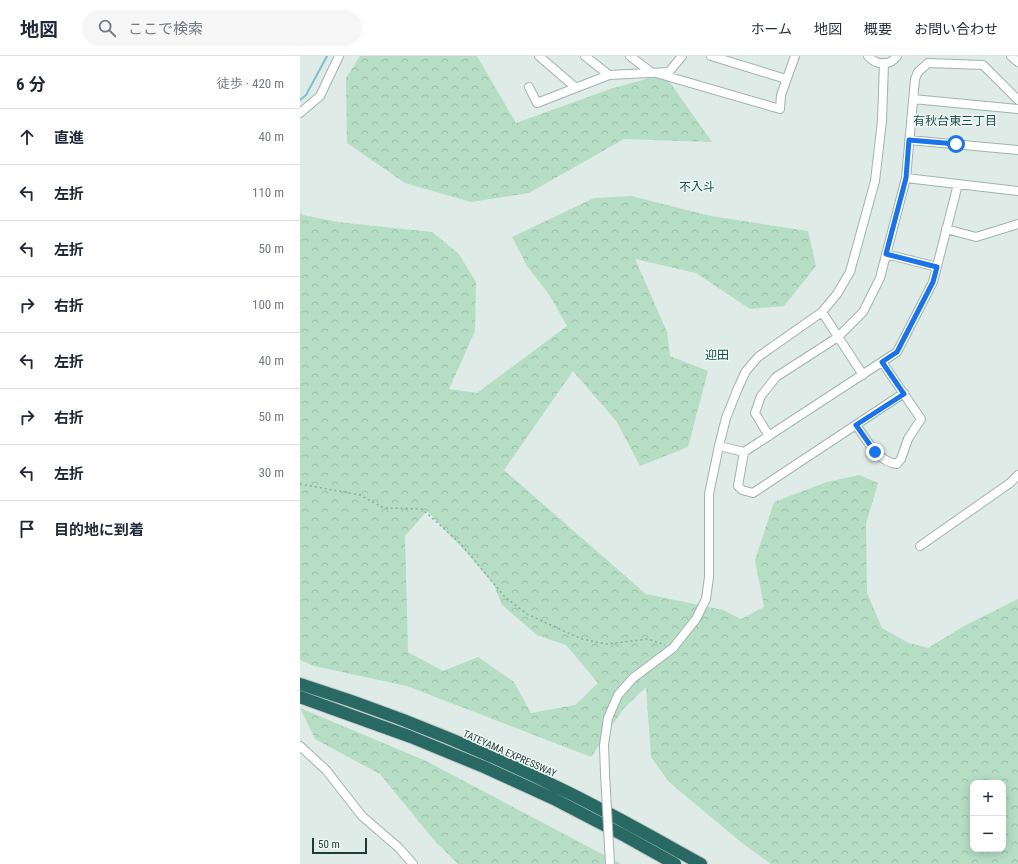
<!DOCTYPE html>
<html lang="ja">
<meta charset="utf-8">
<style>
body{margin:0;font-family:"Roboto Condensed","Noto Sans JP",sans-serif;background:#f6f6f7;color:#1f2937}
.controls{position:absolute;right:12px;bottom:12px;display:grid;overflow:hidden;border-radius:8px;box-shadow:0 2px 10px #0003}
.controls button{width:36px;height:36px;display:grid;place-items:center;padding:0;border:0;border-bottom:1px solid #e0e1e3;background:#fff;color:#1f2937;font:20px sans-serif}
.scale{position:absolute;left:12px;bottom:10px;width:55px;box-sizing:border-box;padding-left:4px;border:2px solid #1e3b37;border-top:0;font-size:11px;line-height:14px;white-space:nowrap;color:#1e3b37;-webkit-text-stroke:3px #eef7f4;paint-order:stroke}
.stop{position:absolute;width:12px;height:12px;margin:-9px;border:3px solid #1a73e8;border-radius:50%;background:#fff}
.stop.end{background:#1a73e8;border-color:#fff;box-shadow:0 1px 4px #0008}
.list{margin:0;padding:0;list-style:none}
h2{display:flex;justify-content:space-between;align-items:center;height:52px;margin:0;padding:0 16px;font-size:17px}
h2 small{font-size:13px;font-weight:400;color:#747a83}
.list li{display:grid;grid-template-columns:26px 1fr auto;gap:12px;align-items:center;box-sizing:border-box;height:56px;padding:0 16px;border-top:1px solid #e0e1e3}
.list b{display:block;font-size:15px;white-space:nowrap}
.list em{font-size:13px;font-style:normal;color:#747a83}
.icon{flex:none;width:22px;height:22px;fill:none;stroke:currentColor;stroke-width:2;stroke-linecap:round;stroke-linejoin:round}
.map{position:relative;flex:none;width:718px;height:808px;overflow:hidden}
header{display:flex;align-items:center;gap:24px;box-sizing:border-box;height:56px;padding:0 20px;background:#fff;border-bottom:1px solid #e0e1e3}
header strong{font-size:19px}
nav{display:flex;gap:22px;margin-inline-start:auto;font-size:14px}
.search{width:280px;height:36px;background:#f6f6f7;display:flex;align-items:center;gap:10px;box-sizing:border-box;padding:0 14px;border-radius:22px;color:#747a83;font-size:15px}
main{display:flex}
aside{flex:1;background:#fff}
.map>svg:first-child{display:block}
</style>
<header>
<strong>地図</strong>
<div class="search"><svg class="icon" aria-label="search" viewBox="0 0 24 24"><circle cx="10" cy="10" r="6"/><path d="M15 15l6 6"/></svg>ここで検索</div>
<nav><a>ホーム</a><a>地図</a><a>概要</a><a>お問い合わせ</a></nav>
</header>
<main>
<aside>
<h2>6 分<small>徒歩 · 420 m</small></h2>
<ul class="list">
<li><svg class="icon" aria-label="ahead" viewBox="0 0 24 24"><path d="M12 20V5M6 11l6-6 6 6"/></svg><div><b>直進</b></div><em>40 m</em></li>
<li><svg class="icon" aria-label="left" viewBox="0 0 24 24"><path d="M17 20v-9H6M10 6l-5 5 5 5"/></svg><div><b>左折</b></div><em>110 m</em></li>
<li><svg class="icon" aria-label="left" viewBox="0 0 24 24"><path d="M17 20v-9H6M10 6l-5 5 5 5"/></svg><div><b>左折</b></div><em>50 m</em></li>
<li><svg class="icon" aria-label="right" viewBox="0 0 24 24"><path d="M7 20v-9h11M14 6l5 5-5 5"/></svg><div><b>右折</b></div><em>100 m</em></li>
<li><svg class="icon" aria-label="left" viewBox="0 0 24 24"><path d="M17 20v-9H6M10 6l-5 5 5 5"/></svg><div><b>左折</b></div><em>40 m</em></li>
<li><svg class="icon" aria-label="right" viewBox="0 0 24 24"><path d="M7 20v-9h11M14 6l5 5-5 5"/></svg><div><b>右折</b></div><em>50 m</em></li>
<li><svg class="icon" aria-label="left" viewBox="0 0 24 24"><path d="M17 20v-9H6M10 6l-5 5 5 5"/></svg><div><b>左折</b></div><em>30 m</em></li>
<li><svg class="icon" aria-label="arrive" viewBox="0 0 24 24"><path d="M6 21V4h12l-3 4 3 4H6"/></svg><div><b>目的地に到着</b></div></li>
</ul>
</aside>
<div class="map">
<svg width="718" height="808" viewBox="0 0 718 808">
<defs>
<pattern id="forest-crowns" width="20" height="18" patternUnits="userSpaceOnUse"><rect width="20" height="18" fill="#b5dec5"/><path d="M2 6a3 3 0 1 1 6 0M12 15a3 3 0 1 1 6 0" fill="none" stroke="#9bbfaa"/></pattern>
</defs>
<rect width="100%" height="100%" fill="#deebe7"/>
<path fill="url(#forest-crowns)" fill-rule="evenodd" d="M60,0h117l39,67 97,-35 48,-13 10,9 41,58 -88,-3 -95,54 -58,9 -66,-19 -58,-40 -1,-65z
M331,140l80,20 97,15 8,35 -32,40 -34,3 -54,-36 -61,-14 32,73 3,24 38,15 -20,76 -48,19 -23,-44 -44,-51 -69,99 142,124 77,16 18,9 23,-12 -9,-47 19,-58 53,-20 32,-7 19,8 -12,41 1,69 15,35 27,15 19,5 36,-22 54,-27v265h-247l-29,-21 -73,-61 -18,-25 -5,-70 -22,21 -33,49 -184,-71 -93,-20 -14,-6v-448l3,3 35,7 94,10 26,21 18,29 -1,49 -26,58 28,4 90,-67 -17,-30 -23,-30 -15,-29 82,-39zM127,455l40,42 27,32 8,20 35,30 29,10 32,38 -23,22 -44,8 -17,-31 -36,-25 -35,14 -35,-19 -3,-116zM673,727h30v66h-30z
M0,652l126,53 195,103h-163l-25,-25 -53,-65 -65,-35z"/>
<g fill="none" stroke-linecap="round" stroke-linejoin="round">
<path stroke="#81bed5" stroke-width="2" d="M0,44l6,-5 21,-39"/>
<defs>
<path id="minor" d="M239,0l37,32
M285,0l24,19
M330,0l22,17
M411,0l75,23
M568,0c8,9 21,11 29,0
M711,0l7,6
M356,17l124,36 1,-14 14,-39
M229,31l8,16 72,-28 60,-3 13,-16
M613,43l105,10
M0,57l20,-17 19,-40
M609,84l109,10
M606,122l112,13
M646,173l30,8 42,-13
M586,198l51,13
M522,256l41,63
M604,337l-151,100 -11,-3 -4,-4 6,-34 153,-100 36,-70 25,-98
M556,369c11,15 22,37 41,39l4,-5 7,-20 13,-20 -39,-57
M469,380l-14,-23 6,-17 15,-19 62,-40 25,-25 17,-34 26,-100 9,-99 3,-7 10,-9 55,2 35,35
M419,390l25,6
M620,490l90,-63 8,-8
M0,690l26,24 36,46 37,32 14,16
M305,717l-1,-28 4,-27 10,-23 15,-17 40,-30 23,-29 10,-20 3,-22v-83l10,-48 7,-28 12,-30 8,-17 12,-14 64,-45 15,-18 13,-22 25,-91 7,-60 2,-58"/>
<path id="highway" d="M0,628c89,28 175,63 259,104 48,23 95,50 142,76
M0,641l111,40 73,30 70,32 71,37 50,28"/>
</defs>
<use href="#minor" stroke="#a1b3af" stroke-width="10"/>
<use href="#highway" stroke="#c0c8c7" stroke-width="14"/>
<path stroke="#7cb1a6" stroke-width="1.5" stroke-dasharray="2 3" stroke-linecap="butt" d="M0,428l60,11 24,13 38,1 38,34 45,54 22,17 28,13 27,12 24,5 42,-5 17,6"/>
<use href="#minor" stroke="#fff" stroke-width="8"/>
<use href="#highway" stroke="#286a63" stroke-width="12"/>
<defs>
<path id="minor-bridge" d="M305,717l5,91"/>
</defs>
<use href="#minor-bridge" stroke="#a1b3af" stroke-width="10" stroke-linecap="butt"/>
<use href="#minor-bridge" stroke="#fff" stroke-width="8"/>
</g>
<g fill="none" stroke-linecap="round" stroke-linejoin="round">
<path stroke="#1a73e8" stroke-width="5" d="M575,396l-19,-27 48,-31 -22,-32 15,-10 36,-70 4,-15 -51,-13 20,-76 3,-38 47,4"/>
</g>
<g text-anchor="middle" stroke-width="3" stroke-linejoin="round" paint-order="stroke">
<g font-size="10" fill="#1e3b37" stroke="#eef7f4">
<text transform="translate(210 697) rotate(24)" y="4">TATEYAMA EXPRESSWAY</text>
</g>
<g font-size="12" fill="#194f48" stroke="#eef7f4">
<text x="655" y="69">有秋台東三丁目</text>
<text x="397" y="135">不入斗</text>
<text x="417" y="303">迎田</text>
</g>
</g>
</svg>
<div class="controls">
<button>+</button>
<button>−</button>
</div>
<div class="scale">50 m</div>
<div class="stop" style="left:656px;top:88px"></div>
<div class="stop end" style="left:575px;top:396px"></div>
</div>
</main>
